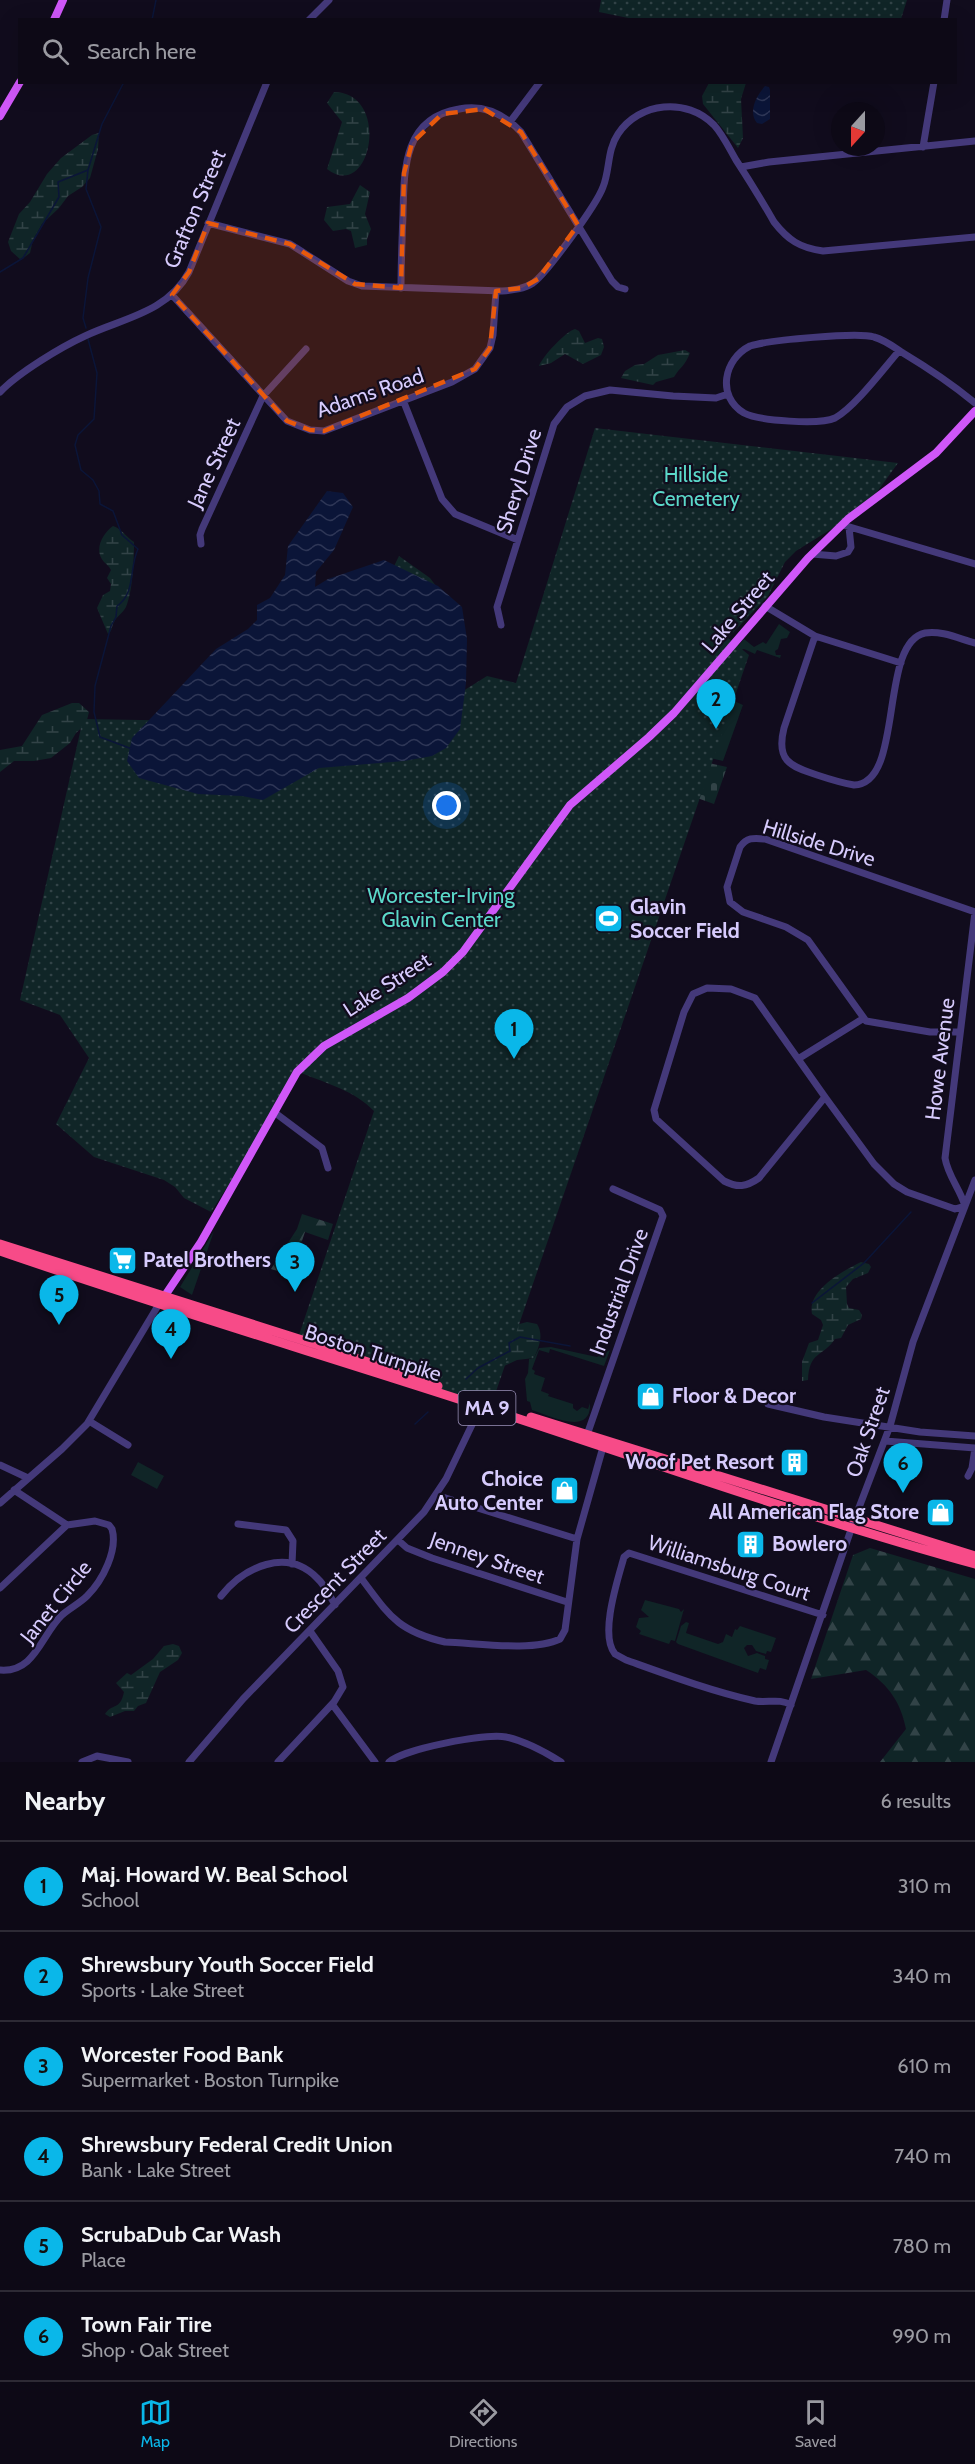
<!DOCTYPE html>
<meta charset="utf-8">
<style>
body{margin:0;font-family:Cabin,sans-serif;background:#1b1723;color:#f1f3f6}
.compass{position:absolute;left:831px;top:102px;width:54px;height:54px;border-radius:50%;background:#0d0916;box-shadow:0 6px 24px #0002;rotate:201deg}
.you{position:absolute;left:447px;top:806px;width:21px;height:21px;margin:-15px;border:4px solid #fff;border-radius:50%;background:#1a73e8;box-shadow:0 0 0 9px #1a73e833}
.badge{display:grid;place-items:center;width:39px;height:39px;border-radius:50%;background:#0ab7e9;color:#111;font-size:20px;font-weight:700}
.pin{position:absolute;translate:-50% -50px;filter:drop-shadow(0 2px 3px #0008)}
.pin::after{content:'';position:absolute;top:32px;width:21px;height:18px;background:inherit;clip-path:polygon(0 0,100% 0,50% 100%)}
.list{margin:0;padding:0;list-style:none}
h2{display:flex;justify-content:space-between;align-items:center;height:78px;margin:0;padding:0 24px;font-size:26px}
h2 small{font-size:20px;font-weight:400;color:#9a9aa1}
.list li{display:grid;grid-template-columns:39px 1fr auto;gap:18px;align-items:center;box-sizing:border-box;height:90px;padding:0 24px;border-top:2px solid #2d2a35}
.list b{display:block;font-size:22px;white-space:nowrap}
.list p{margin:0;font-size:20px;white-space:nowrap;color:#9a9aa1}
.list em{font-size:20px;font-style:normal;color:#9a9aa1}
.icon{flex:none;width:33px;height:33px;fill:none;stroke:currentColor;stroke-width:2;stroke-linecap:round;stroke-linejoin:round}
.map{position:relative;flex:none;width:975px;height:1762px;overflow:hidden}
.search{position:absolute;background:#0d0916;box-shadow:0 6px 24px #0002;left:18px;right:18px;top:18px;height:66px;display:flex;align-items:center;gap:15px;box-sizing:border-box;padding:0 21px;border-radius:0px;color:#9a9aa1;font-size:22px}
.sheet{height:618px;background:#0d0916}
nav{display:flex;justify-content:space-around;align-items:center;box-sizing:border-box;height:84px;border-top:2px solid #2d2a35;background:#0d0916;font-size:16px;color:#9a9aa1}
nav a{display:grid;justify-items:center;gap:3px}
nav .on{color:#0ab7e9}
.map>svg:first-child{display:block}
</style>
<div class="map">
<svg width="975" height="1762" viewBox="0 0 975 1762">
<defs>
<pattern id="forest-firs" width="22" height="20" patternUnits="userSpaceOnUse" patternTransform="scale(1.5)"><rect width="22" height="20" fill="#102527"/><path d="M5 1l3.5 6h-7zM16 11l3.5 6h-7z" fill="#324347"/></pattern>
<pattern id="wetland-marsh" width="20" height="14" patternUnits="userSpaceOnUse" patternTransform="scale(1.5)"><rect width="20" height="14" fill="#102527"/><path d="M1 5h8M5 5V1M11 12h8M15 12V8" fill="none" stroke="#324347"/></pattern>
<pattern id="cemetery-stones" width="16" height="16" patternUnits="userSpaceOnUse" patternTransform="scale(1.5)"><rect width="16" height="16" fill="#102527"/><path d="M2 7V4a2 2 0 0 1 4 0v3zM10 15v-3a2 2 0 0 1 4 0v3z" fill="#324347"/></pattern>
<pattern id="park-dots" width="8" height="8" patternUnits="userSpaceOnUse" patternTransform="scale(1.5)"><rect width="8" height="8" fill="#102527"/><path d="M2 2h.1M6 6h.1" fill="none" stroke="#324347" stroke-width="1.8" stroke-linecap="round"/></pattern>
<pattern id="water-waves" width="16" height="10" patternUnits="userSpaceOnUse" patternTransform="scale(1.5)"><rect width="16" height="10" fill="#0b1538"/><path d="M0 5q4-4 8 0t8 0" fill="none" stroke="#2e3656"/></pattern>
</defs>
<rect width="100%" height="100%" fill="#110c1d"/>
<path fill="#102527" d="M779,624l11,8 -3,6 -6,1 -3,10 -3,2 1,4h5l-1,3 -23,-8 -2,4 -11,-5 -11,3 11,-13 10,8 9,-5 3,2z
M715,692l28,13 -20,56 -35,-8z
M214,1231l-22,64 -12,-8z
M551,1347l46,10 13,-7 -6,16 -54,-17 -1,4 -10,-3 -7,19 3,2 -1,3 11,4 -4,13 8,3 -1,2 25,8v4l4,3 5,-4 6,2 2,-6c2,34 -40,13 -58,7l-2,-8 -3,-1 -2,-22 3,-6 1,-14 5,-1 5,-10z
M138,1462l26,14 -7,13 -26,-14z
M645,1600l34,9 2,3 3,-3 -9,32 -4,-1 -2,4 -30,-10 2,-3 -5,-4 3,-9 10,-1 -8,-7z
M686,1622l3,1 -3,10 32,11 5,-2 3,-8 6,3 3,-8 2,1 3,-4 36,12 -5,14 -4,-1 -1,3 -10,-3 -4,-6h-5l-3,3 4,8 9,-3 8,3v3l4,1 -3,10 -6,-2 -2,5 -80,-29 -2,-2 5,-16z"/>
<path fill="url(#forest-firs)" d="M302,1214l31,10 -5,16 -23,-8 -13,38 -10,-4 -2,6 -9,-3 26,-40z
M870,1548l105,31v183h-95l26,-33c-5,-26 -17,-44 -40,-59l-55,9 42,-124z"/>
<path fill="url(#wetland-marsh)" d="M709,83h37l-5,16 2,39 -5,10 -35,-44 -1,-8z
M334,92c58,1 37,111 -7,77l15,-47 -15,-19z
M99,133l-1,16 -8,29 -8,9 -14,9 -9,12 -17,16 -9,16 -3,13 -9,7 -10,-9 -3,-9 11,-28 11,-12 17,-28 14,-16 31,-23z
M360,185l10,7 -5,22 6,15 -4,10v6l-12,3 -4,-17 -5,-2 -13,2 -9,-11 3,-13 23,-3z
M575,329l4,2 6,12 13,-5 4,1 2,8 -3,8 -18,9 -18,-10 -14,9 -12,3c3,-9 27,-35 36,-37z
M685,350l5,3c-5,13 -10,14 -16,24l-18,5 -3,3 -32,-7 4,-7 10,-6 9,-1 14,-9z
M113,526c9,3 13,11 21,16 0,18 -1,48 -8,65 -3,6 -9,9 -12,15 -3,5 -1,8 -6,12l-11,-26 6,-13 7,-4 1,-7 -4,-6 4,-8c-2,-4 -4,-5 -7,-8 -11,-12 -1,-29 9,-36z
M72,703h7l10,9 -3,12 -10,9 -6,10 -19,15 -17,3h-20l-14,11v-22l22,-4 20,-31z
M861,1262l8,2 2,3 -3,6 -15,6 -7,8 1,17 2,4 10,2 3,5 -1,4 -13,6 -7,13 -6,1c-12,18 -26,12 -27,41l-6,1v-19l7,-19 9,-3 5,-15 -2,-5 -9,-6c-5,-24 31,-43 49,-52z
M527,1322l10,2c7,11 2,23 -3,34l-17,2 -17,8v-39z
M173,1644l6,2 3,7 -4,7 -18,12 -14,31 -8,3 -4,5h-9l-15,6 -5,-3c7,-11 15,-3 19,-22l-8,-9 11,-10 4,2 22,-16 11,-13z"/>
<path fill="url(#cemetery-stones)" d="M681,757l46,10 -13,37 -45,-16z"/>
<path fill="url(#park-dots)" d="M601,0h306l-6,19 -263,1 -39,-8z
M595,428l303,35 -21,29 -44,36 -37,23 -11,11 -17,34 -40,42 21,17 -259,754 -194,-65 78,-233c-19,-20 -48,-28 -73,-38l-90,139 -27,-14 -9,-11 -11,-7 -70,-23 -38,-33 33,-66 -29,-43 -40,-15 63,-281 234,4 82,-167 31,22 15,20 2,103 40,-25 29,7z"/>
<path fill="url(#water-waves)" d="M765,86l4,1 1,3v29l-8,5 -5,-1c-9,-11 -1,-27 8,-37z
M327,491l16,2 10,14 -19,43 -18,22 -1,15 13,-8 56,-19 54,26 24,21 5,32 -1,44 -6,46 -14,19 -14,8 -28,5 -85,7 -56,32 -21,-4 -44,-2 -59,-16 -12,-17 5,-23 36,-38 48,-51 32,-20 9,-9v-15l13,-7 15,-23 3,-29z"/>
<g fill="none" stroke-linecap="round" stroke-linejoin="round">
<path stroke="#0b1538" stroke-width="1.5" d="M152,20l4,-20
M0,272l23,-14 36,-61 -1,-15 30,-12 14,-46 22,-42
M86,328l-3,-10 5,-40 13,-51 -15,-38 2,-19
M88,339l9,34 -3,46 -16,16 -3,10 6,25 12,10 6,11 1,13 13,7 9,24 16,14c-9,19 -2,44 -21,57l-1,11 -5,9 -16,60 -1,26 6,25 32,12
M812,1303l52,-40 47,-51
M466,1379l12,-11 32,-17 -1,-8 11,-6 50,9
M415,1424l13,-12"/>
<path stroke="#44397a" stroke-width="7" d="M309,20l20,-20
M944,20l3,-20
M510,122l30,-40
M923,147l11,-65
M741,167l28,-5 206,-21
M208,223l82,21 58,37 14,5 140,5c11,-1 22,-2 31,-8 14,-10 64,-79 70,-96 7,-17 4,-37 15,-53 21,-32 69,-37 96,-9 9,10 15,23 22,35 13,20 26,41 38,62 14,18 26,26 49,29l152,-14
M401,288c0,-24 1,-49 2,-73 1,-45 0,-97 56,-106 24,-5 45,5 62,23l91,149 6,6 7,2
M172,295l115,126 23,9 14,1 128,-49 23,-13 15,-21 3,-13 3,-44
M899,351c-15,17 -44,56 -64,67 -15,7 -76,3 -91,-5 -28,-17 -20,-54 6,-67 19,-6 108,-14 124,-9 11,3 20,10 29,16 25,15 49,31 72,50
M0,392c18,-19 61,-45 85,-56 38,-18 82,-23 104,-64l78,-190
M403,400l39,99 13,15 63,26
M843,525l132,39
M201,544l-1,-9 2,-6 61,-133 43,-47
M812,554l24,2 12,-4 3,-5 -2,-20
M765,606l50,30 86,27
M501,625l-4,-18 54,-173 3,-10 13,-17 18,-11 25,-6 63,6 43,2 12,-4
M815,636l-31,92c-8,32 5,38 33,47 12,4 24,8 37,10 51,-1 24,-142 71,-152 16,-3 35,6 50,10
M707,988l24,1 24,9 70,99 -66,81c-13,9 -21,10 -35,3l-68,-62 -2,-9 30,-98 9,-18z
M960,1032h-30l-64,-11 -58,-81 -22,-13 -43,-15 -13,-10 -3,-15 13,-40c7,-10 14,-9 25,-8l210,73
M798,1059l66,-41
M825,1097l49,67 20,20 13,8 48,17 10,-3c-5,-17 -17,-30 -20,-48l30,-246
M274,1112l48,36 6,20
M768,1404l56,13 96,15 55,4
M89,1421l39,24
M587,1435l76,-219 -3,-6 -47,-21
M885,1441l90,7 -3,20 -4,8
M0,1465l28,13
M14,1490l53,35
M436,1495l141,44
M0,1503l62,-54 25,-25 72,-120
M238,1524l48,6 7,11 -1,23
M398,1540l9,8 25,10 135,44
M361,1578c28,37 36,53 84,64 32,1 88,10 115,-3l5,-9 12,-91 26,-92
M0,1588l67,-63 28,-4 14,4 3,4c6,21 -9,51 -25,67 -7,7 -17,12 -25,19 -21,20 -27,58 -62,55
M221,1596c23,-29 66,-49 96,-18 8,7 13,18 18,27
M332,1704l43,58
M791,1705c-11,-7 -23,-2 -36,-4 -44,-10 -87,-26 -129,-41l-11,-6c-16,-19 3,-75 9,-97l5,-4 194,62
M82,1762l15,-6 31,6
M189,1762l54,-63 181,-187 22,-33 35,-73
M278,1762l56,-60 9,-15 -5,-16 -28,-40
M389,1762c14,-13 97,-29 117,-25 18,4 39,15 55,25
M771,1762l84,-244 35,-92 23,-84 62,-162"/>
<path stroke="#cf57f8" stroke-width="8" d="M54,20l9,-20
M0,116l20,-34
M162,1300l39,-58 96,-170 27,-26 84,-48 35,-26 20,-20 107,-147 79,-68 25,-24 134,-155 40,-39 88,-66 39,-42"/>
<path stroke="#f74b88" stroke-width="9" d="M0,1244l318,101 120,41
M0,1251c159,55 320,103 480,155 165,54 328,112 495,158
M531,1417l444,139"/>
</g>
<path fill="#e8590c" fill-opacity="0.2" stroke="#e8590c" stroke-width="4.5" stroke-dasharray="12 8" stroke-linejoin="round" d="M484,109l37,23 57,93 -40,54 -16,9 -26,3 -6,57 -15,21 -151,62 -14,-1 -23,-9 -115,-126 17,-23 19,-49 82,21 65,40 46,4 3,-115 8,-30 30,-29z"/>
<defs>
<symbol id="stadium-square" viewBox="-11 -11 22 22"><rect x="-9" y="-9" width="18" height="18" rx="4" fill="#0ab7e9" stroke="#110c1d"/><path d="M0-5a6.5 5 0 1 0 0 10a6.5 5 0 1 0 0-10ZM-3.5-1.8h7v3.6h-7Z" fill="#fff"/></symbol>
<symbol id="supermarket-square" viewBox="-11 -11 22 22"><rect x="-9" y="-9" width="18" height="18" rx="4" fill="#0ab7e9" stroke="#110c1d"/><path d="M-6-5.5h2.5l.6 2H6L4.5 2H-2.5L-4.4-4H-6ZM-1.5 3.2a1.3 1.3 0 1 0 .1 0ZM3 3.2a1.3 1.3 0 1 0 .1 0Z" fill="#fff"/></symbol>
<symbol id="shop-square" viewBox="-11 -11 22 22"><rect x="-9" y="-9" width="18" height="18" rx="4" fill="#0ab7e9" stroke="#110c1d"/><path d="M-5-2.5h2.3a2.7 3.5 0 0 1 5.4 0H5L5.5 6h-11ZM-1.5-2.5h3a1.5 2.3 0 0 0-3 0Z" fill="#fff"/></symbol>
<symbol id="building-square" viewBox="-11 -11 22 22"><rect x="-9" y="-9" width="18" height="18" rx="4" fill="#0ab7e9" stroke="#110c1d"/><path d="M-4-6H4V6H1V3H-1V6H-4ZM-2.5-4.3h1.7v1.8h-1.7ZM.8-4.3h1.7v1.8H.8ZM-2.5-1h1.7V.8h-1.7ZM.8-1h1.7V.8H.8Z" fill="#fff"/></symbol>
</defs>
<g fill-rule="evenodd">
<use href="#stadium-square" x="592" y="902" width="33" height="33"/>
<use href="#supermarket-square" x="106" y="1244" width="33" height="33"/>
<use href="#shop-square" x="634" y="1380" width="33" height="33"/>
<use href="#building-square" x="778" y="1446" width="33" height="33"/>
<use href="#shop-square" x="548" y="1474" width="33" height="33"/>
<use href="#shop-square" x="924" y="1496" width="33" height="33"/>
<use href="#building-square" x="734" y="1528" width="33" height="33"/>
</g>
<g text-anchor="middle" stroke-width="4.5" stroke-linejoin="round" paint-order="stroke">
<rect fill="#110c1d" stroke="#9c92ba" stroke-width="1.5" x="458.5" y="1391" width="57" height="34" rx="4.5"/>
<g font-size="20" font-weight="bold" fill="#d7cbfd">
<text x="487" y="1415">MA 9</text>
</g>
<g font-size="21" fill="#d7cbfd" stroke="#110c1d">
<text transform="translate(195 209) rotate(-67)" y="7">Grafton Street</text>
<text transform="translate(370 393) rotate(-19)" y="7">Adams Road</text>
<text transform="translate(214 463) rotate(-65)" y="7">Jane Street</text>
<text transform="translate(519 481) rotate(-73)" y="7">Sheryl Drive</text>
<text transform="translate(738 612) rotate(-50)" y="7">Lake Street</text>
<text transform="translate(819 843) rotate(17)" y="7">Hillside Drive</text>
<text transform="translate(387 985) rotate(-33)" y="7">Lake Street</text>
<text transform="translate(940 1059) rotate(-83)" y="7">Howe Avenue</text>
<text transform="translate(619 1292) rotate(-70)" y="7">Industrial Drive</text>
<text transform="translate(373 1353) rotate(18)" y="7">Boston Turnpike</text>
<text transform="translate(868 1432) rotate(-71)" y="7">Oak Street</text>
<text transform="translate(487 1558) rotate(19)" y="7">Jenney Street</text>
<text transform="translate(729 1568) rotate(18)" y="7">Williamsburg Court</text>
<text transform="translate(335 1581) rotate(-46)" y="7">Crescent Street</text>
<text transform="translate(56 1602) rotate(-51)" y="7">Janet Circle</text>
</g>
<g font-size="21" fill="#5bd8c9" stroke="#110c1d">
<text x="696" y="482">Hillside<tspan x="696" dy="24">Cemetery</tspan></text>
<text x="441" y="903">Worcester-Irving<tspan x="441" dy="24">Glavin Center</tspan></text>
</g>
<g font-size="21" font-weight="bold" fill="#d7cbfd" stroke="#110c1d" text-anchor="start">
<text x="630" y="914">Glavin<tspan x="630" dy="24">Soccer Field</tspan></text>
<text x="143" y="1267">Patel Brothers</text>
<text x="672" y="1403">Floor &amp; Decor</text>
<text x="774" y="1469" text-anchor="end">Woof Pet Resort</text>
<text x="543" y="1486" text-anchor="end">Choice<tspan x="543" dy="24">Auto Center</tspan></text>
<text x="919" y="1519" text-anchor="end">All American Flag Store</text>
<text x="772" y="1551">Bowlero</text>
</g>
</g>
</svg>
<svg class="compass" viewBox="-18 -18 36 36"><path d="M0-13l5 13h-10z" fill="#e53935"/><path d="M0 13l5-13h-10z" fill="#9a9aa1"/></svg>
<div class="you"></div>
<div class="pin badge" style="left:514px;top:1059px">1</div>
<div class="pin badge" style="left:716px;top:729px">2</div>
<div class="pin badge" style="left:295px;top:1292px">3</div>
<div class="pin badge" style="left:171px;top:1359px">4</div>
<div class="pin badge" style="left:59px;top:1325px">5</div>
<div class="pin badge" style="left:903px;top:1493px">6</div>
<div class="search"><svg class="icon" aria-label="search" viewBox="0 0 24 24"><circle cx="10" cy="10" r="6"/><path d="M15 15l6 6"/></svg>Search here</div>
</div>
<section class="sheet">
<h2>Nearby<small>6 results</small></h2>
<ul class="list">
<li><span class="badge">1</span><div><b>Maj. Howard W. Beal School</b><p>School</p></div><em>310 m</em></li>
<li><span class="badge">2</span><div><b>Shrewsbury Youth Soccer Field</b><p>Sports · Lake Street</p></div><em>340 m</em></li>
<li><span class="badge">3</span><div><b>Worcester Food Bank</b><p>Supermarket · Boston Turnpike</p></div><em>610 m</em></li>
<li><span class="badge">4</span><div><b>Shrewsbury Federal Credit Union</b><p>Bank · Lake Street</p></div><em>740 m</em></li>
<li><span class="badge">5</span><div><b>ScrubaDub Car Wash</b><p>Place</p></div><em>780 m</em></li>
<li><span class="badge">6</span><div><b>Town Fair Tire</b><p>Shop · Oak Street</p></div><em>990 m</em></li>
</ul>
</section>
<nav>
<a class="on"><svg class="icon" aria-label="map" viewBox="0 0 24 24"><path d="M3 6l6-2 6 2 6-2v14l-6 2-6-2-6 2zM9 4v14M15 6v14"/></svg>Map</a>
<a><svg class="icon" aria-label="directions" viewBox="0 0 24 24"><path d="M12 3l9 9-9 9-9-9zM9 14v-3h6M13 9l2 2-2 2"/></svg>Directions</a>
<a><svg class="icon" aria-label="saved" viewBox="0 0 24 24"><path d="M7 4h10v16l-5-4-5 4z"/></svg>Saved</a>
</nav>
